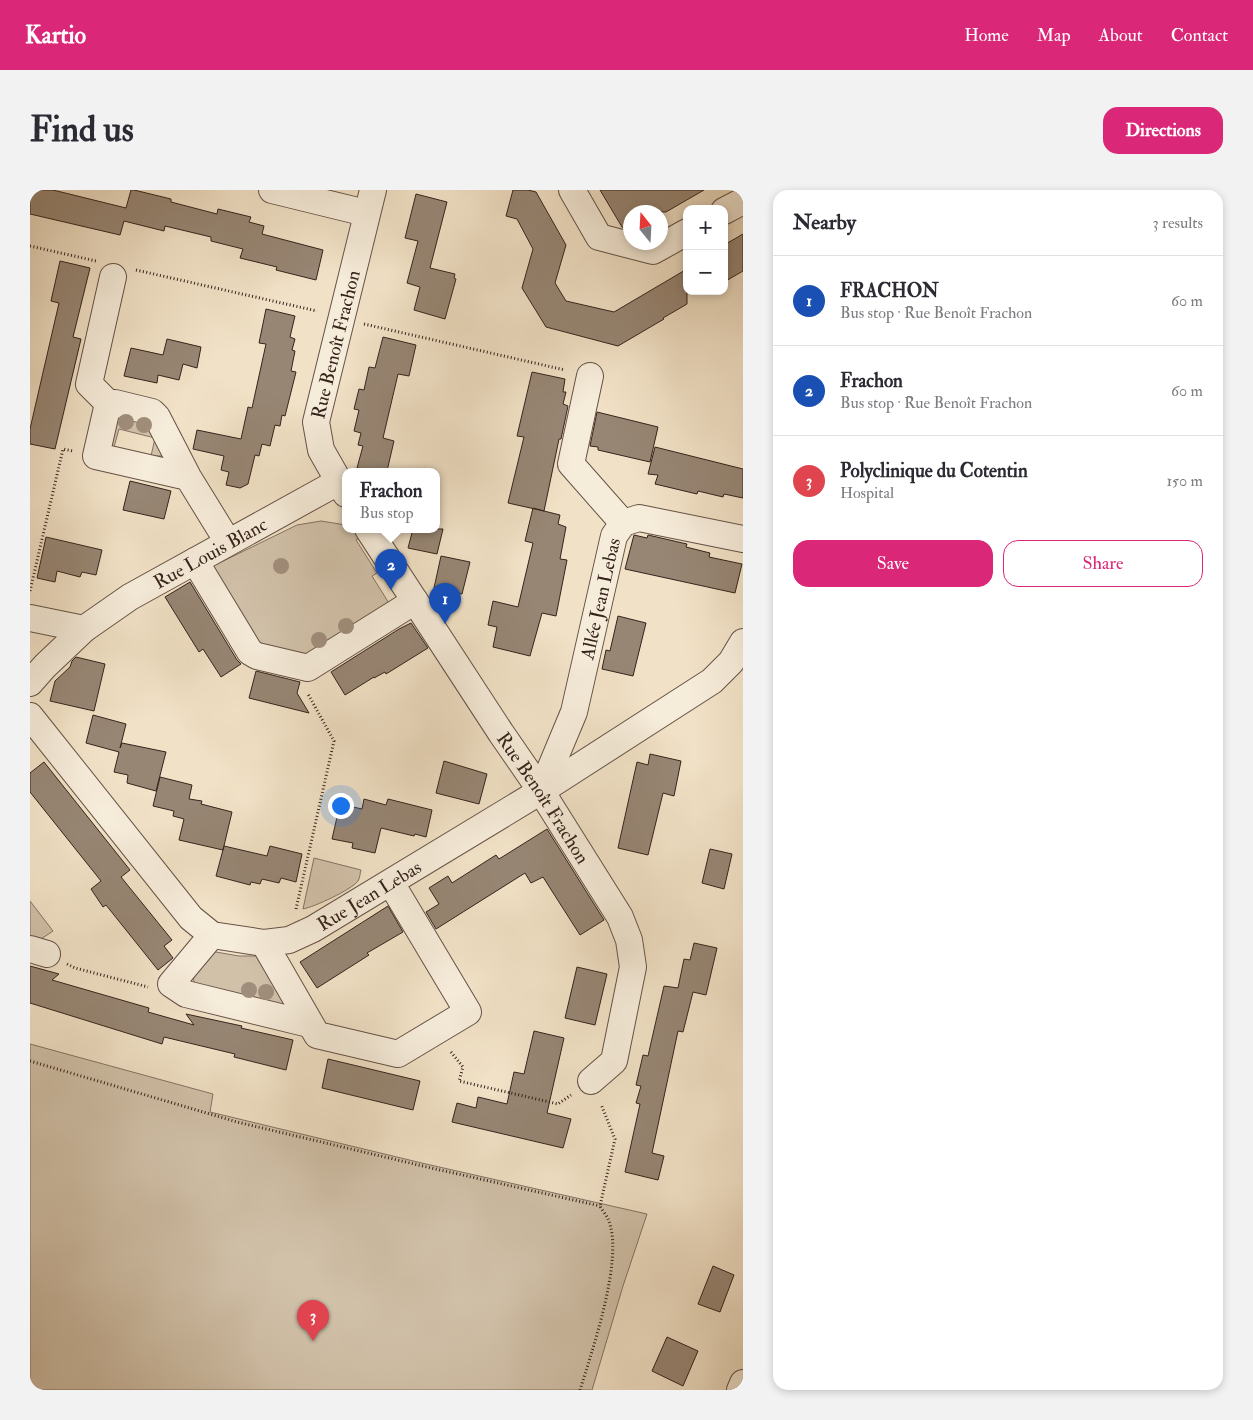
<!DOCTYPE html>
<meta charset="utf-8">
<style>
body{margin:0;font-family:"IM FELL Double Pica",serif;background:#f2f2f3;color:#2b2b33}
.controls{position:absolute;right:15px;top:15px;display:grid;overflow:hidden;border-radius:10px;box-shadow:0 2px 8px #0003}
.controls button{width:45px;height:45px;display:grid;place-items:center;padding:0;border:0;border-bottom:1px solid #e1e1e2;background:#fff;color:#2b2b33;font:25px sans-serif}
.compass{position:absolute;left:593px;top:15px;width:45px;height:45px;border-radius:50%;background:#fff;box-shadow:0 2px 8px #0003;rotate:342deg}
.you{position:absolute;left:310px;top:615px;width:18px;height:18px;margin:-12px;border:4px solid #fff;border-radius:50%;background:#1a73e8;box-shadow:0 0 0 8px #1a73e833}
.badge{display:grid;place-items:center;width:32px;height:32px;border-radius:50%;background:#db2777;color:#fff;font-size:16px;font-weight:700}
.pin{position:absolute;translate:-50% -41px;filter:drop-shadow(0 1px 2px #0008)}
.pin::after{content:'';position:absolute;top:26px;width:18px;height:15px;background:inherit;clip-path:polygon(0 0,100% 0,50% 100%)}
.popup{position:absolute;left:312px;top:278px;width:98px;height:65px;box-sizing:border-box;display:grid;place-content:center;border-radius:10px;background:#fff;filter:drop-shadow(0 1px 4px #0005);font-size:16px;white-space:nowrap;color:#7c7c81}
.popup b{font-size:19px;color:#2b2b33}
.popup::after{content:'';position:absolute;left:50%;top:100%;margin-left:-10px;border:10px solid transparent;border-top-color:#fff}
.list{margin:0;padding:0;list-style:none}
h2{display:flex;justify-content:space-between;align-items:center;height:65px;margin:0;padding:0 20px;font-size:21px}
h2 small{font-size:16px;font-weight:400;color:#7c7c81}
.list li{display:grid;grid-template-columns:32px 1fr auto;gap:15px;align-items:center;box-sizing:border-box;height:90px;padding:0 20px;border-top:1px solid #e1e1e2}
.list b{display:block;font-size:19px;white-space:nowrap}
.list p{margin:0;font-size:16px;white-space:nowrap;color:#7c7c81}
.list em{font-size:16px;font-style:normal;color:#7c7c81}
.actions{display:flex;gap:10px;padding:15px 20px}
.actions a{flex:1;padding:11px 0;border:1px solid #db2777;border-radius:15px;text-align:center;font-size:18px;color:#db2777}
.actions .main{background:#db2777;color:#fff}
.map{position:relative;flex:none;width:713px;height:1200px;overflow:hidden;border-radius:15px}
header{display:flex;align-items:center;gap:30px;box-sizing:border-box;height:70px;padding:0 25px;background:#db2777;color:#fff}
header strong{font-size:24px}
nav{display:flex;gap:28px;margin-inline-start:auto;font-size:18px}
.intro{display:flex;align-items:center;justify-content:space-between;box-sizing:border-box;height:120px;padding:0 30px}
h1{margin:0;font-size:35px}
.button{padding:12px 22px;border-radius:15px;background:#db2777;color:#fff;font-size:18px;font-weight:700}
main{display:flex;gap:30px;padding:0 30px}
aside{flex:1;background:#fff;border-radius:15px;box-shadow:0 2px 8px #0003}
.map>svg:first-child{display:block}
</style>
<header>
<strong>Kartio</strong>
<nav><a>Home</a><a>Map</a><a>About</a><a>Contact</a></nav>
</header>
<div class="intro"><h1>Find us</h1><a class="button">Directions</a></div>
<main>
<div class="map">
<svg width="713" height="1200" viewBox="0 0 713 1200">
<rect width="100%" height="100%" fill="#f1e1c6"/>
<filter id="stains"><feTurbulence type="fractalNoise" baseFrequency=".004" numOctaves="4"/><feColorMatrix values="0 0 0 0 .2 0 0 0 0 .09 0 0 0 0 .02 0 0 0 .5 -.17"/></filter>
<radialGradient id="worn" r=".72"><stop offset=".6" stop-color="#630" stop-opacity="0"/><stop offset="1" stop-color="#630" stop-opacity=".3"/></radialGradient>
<path fill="#d1c1a9" stroke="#847262" d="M88,224l30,4 16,34 -2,4h-11l4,-18 -36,-9 -5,18 -4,-2z
M291,331l25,4v4h10l7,7 -7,4 21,33 -5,3 20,32 -80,48 -52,-8 -51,-80 88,-43z
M284,668l47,12c-1,3 -1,8 -3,11 -7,9 -44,26 -55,28z
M0,711l23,30 -15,10 -8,-2z
M180,761l29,5h20l32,51 -95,-21 -3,-7 1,-4z
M0,854l183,50 -3,18 216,52 221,50 -24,72 -31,104h-562z"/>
<path fill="#978674" stroke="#36231c" d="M2,0h21l73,18 5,-18h3l37,9v3l46,12 1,-5 33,8 -2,5 15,4 -2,8 61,16 -7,30 -40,-10 1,-3 -37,-9 3,-9 -32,-8v-4l-46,-11 -1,5 -40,-10 -4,14 -90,-21v-16z
M483,0h15l8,2 30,53 -11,38 11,18 48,11 73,-43v35l-24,14 1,1 -46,27 -72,-19 -24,-39 11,-39 -16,-30 -11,-3z
M570,0h104l-38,22h-36v18l-8,-3z
M386,4l31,8 -17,66 25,6 -1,4 2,1 -11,40 -31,-9 6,-23 -13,-4 11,-42 -13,-3z
M713,44v37l-19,11v-37z
M30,71l30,7 -17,69 8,2 -26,110 -25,-5v-15l29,-126 -8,-2z
M236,119l29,7 -5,21 5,2 -3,11 3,1 -4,20 5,1 -11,44 -3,-1 -2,11 -5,-1 -5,21 -8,-2 -3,12 -4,-1 -7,29 -8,4 -14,-3 3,-13 -8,-2 3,-14 -31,-7 4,-19 44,9 7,-32 4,1 14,-64 -7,-1z
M353,147l33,8 -7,31 -11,-2 -15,64 11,3 -7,30h-14l-16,-3 6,-22 -5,-1 3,-12 -7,-2 5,-21 -5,-1 5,-20 5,1 5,-23 6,1z
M137,149l34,8 -4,21 -14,-4 -4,16 -21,-5 -1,8 -33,-7 7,-28 32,7z
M502,182l33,7 -2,13h3l-3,12 5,2 -7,33h-2l-15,72 16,4 -2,9 8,3 -6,32 7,1 -11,56 -14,-3 -12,43 -37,-9 4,-20 -9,-2 5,-24 25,6 15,-64 -8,-2 8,-33 11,3 -36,-8 16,-66 -7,-1z
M567,222l61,15 -8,35 -52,-12v-3l-8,-1z
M625,257l88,22v29l-19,-4 -1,3 -25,-6 -1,3 -42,-10 3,-9 -10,-1z
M100,291l41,10 -7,28 -41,-9z
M383,339h30l-6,25 -29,-6z
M604,345l13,3 1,-3 39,9 -1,3 24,6 -1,4 33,7 -7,29 -110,-24z
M16,347l56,13 -6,25 -14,-3 -2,5 -23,-6 -2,11 -18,-4z
M411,366l29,6 -8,32 -28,-6z
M160,392l47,78 4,4 -20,13 -18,-28 -4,3 -34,-55z
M588,426l28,7 -13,53 -31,-7 4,-19 4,1z
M381,433l17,25 -42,26 -1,-2 -11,6v-1l-29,18 -14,-23 68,-43z
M46,467l29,7 -11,47 -44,-10 5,-20 15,-14 2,-6z
M226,481l44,11 -3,11 12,20 -60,-15z
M63,525l33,9 -6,24 2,-5 44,9 -10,39 -29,-8 1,-8 -14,-3 5,-20 -33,-9z
M620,564l31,7 -7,35 -11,-3 -15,62 -30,-7 19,-86 11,3z
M414,571l43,13 -8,30 -43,-11z
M14,572l86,108 -9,7 51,63 -8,6 9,12 -15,12 -52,-65 -3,2 -12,-18 10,-8 -71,-89v-19z
M130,587l32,8 -3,14 13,2 -1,3 31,8 -9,38 -44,-10 5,-21 -11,-3 1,-5 -21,-5z
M334,609l22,6 2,-6 44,11 -6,27 -11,-3 -1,2 -33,-8 -6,25 -23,-5 1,-5 -21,-4 8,-35 22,5z
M517,639l57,91 -24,15 -37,-58 -12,6 -6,-10 -89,56 -10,-17 13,-8 -10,-16 19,-12 4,7 44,-28 3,4z
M194,656l43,10 3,-10 32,8 -6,28 -15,-4 -2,5 -17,-4 -2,5 -9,-2 -1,3 -34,-9z
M680,659l22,5 -8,35 -22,-6z
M358,716l15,26 -36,21 2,2 -52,33 -17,-26z
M664,753l23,5 -11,47 -13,-3 -10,40 -5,-1 -26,122 12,3 -6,24 -33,-8 15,-68 -4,-1 5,-17 -5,-1 7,-30 5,1 16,-70 14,2 6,-29 6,1z
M0,776l29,8 -7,6 97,28 -1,4 46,13 -8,-11 56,12 -1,2 52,12 -7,30 -52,-13 1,-3 -71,-17 -2,7 -132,-41z
M547,777l30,7 -12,51 -30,-7z
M504,841l30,7 -17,75 24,6 -8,29 -111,-26 5,-19 19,5 2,-11 29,7 7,-32 10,2z
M298,869l92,22 -7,29 -91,-22z
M683,1076l21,9 -14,37 -22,-8z
M637,1147l31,14 -15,35 -31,-15z"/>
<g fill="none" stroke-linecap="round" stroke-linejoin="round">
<defs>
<g id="minor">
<path d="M242,0l94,23"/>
<path d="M542,0l27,47 54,14 34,-19"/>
<path d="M694,21l19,-10"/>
<path d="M560,186l-19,88 52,59"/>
<path d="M79,214l-20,-20 24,-107"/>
<path d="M158,287l-92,-21 11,-48 2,-4 6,-1 37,9 5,5 31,60 40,65"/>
<path id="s1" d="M316,304l-25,-44 -5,-28 57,-232"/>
<path id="s2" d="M338,339l133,204 40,58 79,126 9,23 4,27 -19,94 -23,20"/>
<path d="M165,371l55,91 7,4 51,12 107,-67"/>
<path d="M0,428l54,11"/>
<path id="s3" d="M0,493l15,-17 39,-37 46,-32 208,-115"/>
<path id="s4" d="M0,526l161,202 21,17 52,8 25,-3 24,-11 228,-138 171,-110 19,-19 12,-20"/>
<path id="s5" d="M511,601l33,-79 40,-176 9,-13 16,-5 104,21"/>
<path d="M182,745l-41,49 15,10 123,30"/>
<path d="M234,753l53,92 81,19 70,-42 -77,-129"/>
<path d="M0,759l17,5"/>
<path d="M710,1200l3,-7"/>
</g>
</defs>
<use href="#minor" stroke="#655246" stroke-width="28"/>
<path stroke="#36231c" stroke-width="3" stroke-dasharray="1 2.5" stroke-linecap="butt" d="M0,56l66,15
M106,80l181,41
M334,134l201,46
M0,401l33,-142 10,2
M266,719l38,-168 -26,-47
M37,774l8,4 73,19
M421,862l12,15 -4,14 99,23 13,-9
M0,871l207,61 190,45 173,39
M550,1200c12,-39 45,-134 28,-171 -2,-4 -6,-9 -8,-13l15,-67 -14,-35"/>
<use href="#minor" stroke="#f6ecda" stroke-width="26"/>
</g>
<g fill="#a08e7c">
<circle cx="96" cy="232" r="8"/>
<circle cx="114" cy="235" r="8"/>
<circle cx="251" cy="376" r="8"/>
<circle cx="316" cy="436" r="8"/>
<circle cx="289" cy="450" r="8"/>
<circle cx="219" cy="800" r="8"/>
<circle cx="236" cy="802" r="8"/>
</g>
<g text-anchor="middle" stroke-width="5" stroke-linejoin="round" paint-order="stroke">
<g font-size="19" fill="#36231c" stroke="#f6ecda">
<text dy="7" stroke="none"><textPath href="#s1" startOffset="159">Rue Benoît Frachon</textPath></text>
<text dy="7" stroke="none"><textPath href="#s3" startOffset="224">Rue Louis Blanc</textPath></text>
<text dy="7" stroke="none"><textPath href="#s5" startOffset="202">Allée Jean Lebas</textPath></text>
<text dy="7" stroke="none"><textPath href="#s2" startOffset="321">Rue Benoît Frachon</textPath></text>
<text dy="7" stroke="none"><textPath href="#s4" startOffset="455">Rue Jean Lebas</textPath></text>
</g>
</g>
<rect width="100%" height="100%" filter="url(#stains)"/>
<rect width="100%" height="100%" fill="url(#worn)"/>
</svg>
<div class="controls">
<button>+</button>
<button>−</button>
</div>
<svg class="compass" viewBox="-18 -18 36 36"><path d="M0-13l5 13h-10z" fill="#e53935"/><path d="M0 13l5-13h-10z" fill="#7c7c81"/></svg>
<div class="you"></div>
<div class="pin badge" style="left:415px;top:434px;background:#1a4fb4">1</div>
<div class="pin badge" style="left:361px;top:400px;background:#1a4fb4">2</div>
<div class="popup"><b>Frachon</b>Bus stop</div>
<div class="pin badge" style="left:283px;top:1151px;background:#e0444e">3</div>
</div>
<aside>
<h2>Nearby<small>3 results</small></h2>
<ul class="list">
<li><span class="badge" style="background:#1a4fb4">1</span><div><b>FRACHON</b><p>Bus stop · Rue Benoît Frachon</p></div><em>60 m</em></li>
<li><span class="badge" style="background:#1a4fb4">2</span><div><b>Frachon</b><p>Bus stop · Rue Benoît Frachon</p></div><em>60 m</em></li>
<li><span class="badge" style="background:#e0444e">3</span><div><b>Polyclinique du Cotentin</b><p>Hospital</p></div><em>150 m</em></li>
</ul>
<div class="actions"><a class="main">Save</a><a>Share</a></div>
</aside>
</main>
